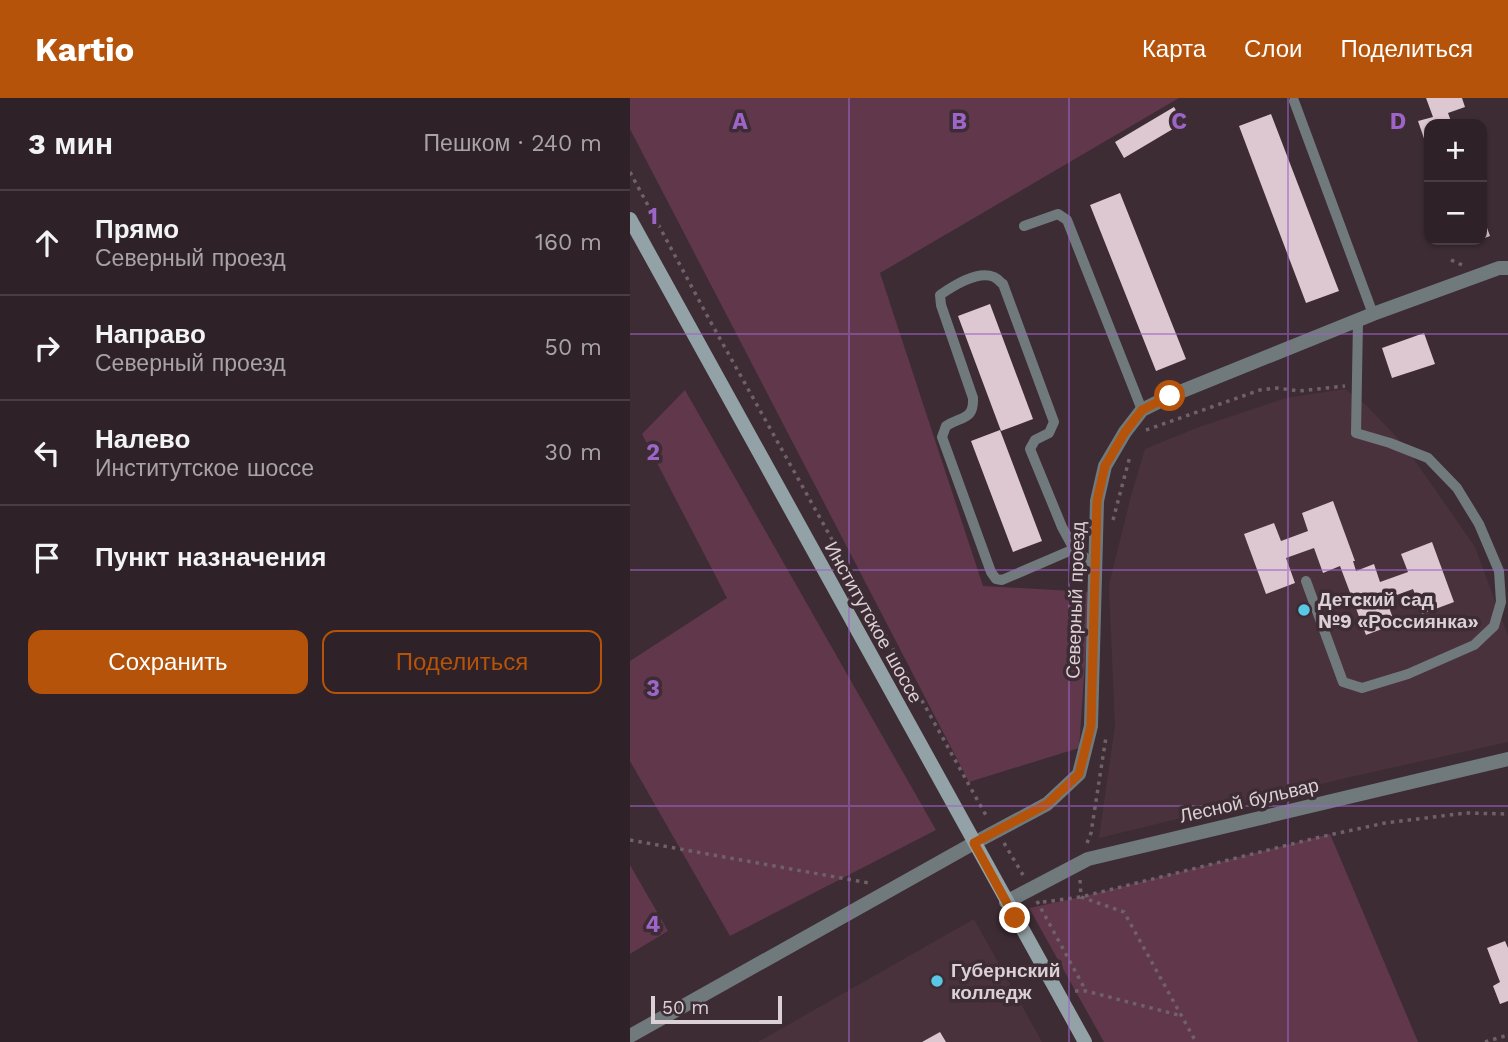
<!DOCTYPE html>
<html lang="ru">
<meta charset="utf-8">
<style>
body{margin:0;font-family:"Work Sans",sans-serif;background:#36292f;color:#f1f3f6}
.controls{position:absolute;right:21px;top:21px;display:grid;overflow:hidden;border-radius:14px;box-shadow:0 2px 5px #0004}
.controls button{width:63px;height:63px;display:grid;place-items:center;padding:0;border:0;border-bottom:2px solid #493e44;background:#2e2127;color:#f1f3f6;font:35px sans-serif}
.scale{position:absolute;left:21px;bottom:18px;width:131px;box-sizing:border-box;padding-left:7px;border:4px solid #dbd0d5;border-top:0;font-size:19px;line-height:24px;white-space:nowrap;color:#dbd0d5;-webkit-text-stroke:5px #3d2c34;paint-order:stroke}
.stop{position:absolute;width:21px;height:21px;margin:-16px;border:5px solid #b45309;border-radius:50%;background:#fff}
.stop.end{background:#b45309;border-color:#fff;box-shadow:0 2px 7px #0008}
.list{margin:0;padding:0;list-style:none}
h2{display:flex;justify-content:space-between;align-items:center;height:91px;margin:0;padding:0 28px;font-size:30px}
h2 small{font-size:23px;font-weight:400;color:#a7a3a7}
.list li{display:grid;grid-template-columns:46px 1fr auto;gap:21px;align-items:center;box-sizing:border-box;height:105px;padding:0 28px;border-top:2px solid #493e44}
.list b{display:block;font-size:26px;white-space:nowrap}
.list p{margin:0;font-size:23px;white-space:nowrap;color:#a7a3a7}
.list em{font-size:23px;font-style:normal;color:#a7a3a7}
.actions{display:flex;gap:14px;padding:21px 28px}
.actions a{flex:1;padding:16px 0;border:2px solid #b45309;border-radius:14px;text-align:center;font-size:24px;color:#b45309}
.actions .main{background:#b45309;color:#fff}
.icon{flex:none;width:38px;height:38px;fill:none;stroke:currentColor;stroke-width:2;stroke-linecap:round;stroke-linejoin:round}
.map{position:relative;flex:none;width:878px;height:944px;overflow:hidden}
header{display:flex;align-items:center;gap:42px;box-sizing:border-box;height:98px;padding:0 35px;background:#b45309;color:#fff}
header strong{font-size:33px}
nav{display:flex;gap:38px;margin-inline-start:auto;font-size:24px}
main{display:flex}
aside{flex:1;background:#2e2127}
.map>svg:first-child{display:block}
</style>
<header>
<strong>Kartio</strong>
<nav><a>Карта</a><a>Слои</a><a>Поделиться</a></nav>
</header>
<main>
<aside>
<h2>3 мин<small>Пешком · 240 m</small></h2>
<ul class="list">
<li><svg class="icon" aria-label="ahead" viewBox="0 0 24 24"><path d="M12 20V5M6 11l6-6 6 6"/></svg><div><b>Прямо</b><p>Северный проезд</p></div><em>160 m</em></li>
<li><svg class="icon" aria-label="right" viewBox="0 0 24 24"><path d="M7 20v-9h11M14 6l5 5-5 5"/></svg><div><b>Направо</b><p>Северный проезд</p></div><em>50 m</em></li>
<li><svg class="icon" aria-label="left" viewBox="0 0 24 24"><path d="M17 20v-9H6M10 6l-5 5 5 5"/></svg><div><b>Налево</b><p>Институтское шоссе</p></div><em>30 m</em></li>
<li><svg class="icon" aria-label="arrive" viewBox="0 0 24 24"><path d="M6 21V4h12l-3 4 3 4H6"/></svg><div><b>Пункт назначения</b></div></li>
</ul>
<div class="actions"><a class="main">Сохранить</a><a>Поделиться</a></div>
</aside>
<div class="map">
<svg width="878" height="944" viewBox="0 0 878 944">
<rect width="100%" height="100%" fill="#3d2c34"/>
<path fill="#4a323d" d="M715,291l22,17 37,39 71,102 33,89v106l-158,35 -251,61 16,-112 -6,-141 22,-89 14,-47 54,-22 87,-29z
M344,821l68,123h-284z"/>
<path fill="#60374b" d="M0,0h549l-299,175 103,313 107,6 -11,156 -110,34 -339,-653z
M55,292l251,440 -206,106 -100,-175v-100l97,-63 -85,-164z
M700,736l88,208h-314l-75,-134 52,-11z
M0,767l38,66 -38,23z"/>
<path fill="#ddc7d0" d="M796,0h36l3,9 -17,6 4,11h-23v29l-11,-32 15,-4z
M544,9l9,16 -59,35 -9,-16z
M641,16l68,177 -33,12 -67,-177z
M490,95l66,166 -30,12 -66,-166z
M852,116l8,22 -8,3z
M360,206l43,115 -32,12 -43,-115z
M794,235l11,31 -43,14 -10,-30z
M370,332l42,111 -29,11 -42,-111z
M703,403l22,60h-2l3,10 18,-7 6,18 28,-10 -7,-18 31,-12 22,60 -32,12 -9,-25 -27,10 9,25 -29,11 -26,-69 -17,7 -9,-25 -28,10 9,25 -29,11 -22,-60 30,-11 7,18 27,-10 -6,-18z
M875,843l3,7v53l-8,3 -7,-18 7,-4 -13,-34z
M310,934l6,10h-24z"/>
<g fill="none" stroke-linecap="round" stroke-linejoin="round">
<path stroke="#706168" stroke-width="3.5" stroke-dasharray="3.5 5" stroke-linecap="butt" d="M0,74l79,147 279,500
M821,162l11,5
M516,332l114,-40 17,-2 22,3 46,-5
M483,422l17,-64
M0,742l239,43
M374,745l19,32
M457,745l4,-10 15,-96
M450,782l1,17 43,15 72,130
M407,803l49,90
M413,804l38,-5 239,-60 65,-14 81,-10 42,1
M445,893h11l96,25
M855,944l23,-7"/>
<path stroke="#707a7d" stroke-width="10" d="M664,3l79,213
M394,128l34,-12 9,6 75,190
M444,451l-72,31 -6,-1 -5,-7 -49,-135 4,-11c16,-10 28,-6 27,-28l-32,-93 -1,-10c13,-9 37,-25 54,-18 4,2 6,5 9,7l51,138 -5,11 -14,7 -5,9 32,78 12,22 22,17
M676,483l37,101 19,6 46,-14 66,-29 20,-19 7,-24 -2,-31 -20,-47 -22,-36 -29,-30 -38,-15 -34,-10 2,-112"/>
<path stroke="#707a7d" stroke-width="14" d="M376,804l82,-43 420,-100
M0,938l344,-193 73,-39 32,-30 12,-48 6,-225 8,-35 20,-34 17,-22 28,-14 203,-82 126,-46h9"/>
<path stroke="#93a2a7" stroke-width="14" d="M0,121l455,823"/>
</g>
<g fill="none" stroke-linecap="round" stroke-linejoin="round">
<path stroke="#b45309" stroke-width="9" d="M385,820l-41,-75 73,-39 32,-30 12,-48 6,-225 8,-35 20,-34 17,-22 28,-14"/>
</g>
<path fill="none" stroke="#9d65c7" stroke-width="2" stroke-opacity="0.55" d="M219,0v944M439,0v944M658,0v944M0,236h878M0,472h878M0,708h878"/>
<g fill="#59c8e5" stroke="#3d2c34" stroke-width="2.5">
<circle cx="674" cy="512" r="7"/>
<circle cx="307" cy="883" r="7"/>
</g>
<g text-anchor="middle" stroke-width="7" stroke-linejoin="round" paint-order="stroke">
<g font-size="19" font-weight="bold" fill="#dbd0d5" stroke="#3d2c34" text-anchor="start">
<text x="688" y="508">Детcкий сад<tspan x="688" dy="22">№9 «Россиянка»</tspan></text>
<text x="321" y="879">Губернский<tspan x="321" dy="22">колледж</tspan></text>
</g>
<g font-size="19" fill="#dbd0d5" stroke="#3d2c34">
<text transform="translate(445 502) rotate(-88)" y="7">Северный проезд</text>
<text transform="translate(244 524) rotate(61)" y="7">Институтское шоссе</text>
<text transform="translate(619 702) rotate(-13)" y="7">Лесной бульвар</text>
</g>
</g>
<g font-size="23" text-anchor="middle" font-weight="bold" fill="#9d65c7" stroke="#3d2c34" stroke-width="7" stroke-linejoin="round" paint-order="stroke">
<text x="110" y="31">A</text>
<text x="329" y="31">B</text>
<text x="549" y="31">C</text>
<text x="768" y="31">D</text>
<text x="23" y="126">1</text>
<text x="23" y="362">2</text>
<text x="23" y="598">3</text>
<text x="23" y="834">4</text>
</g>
</svg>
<div class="controls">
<button>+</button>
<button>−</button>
</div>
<div class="scale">50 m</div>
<div class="stop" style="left:540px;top:298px"></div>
<div class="stop end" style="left:385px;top:820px"></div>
</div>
</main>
